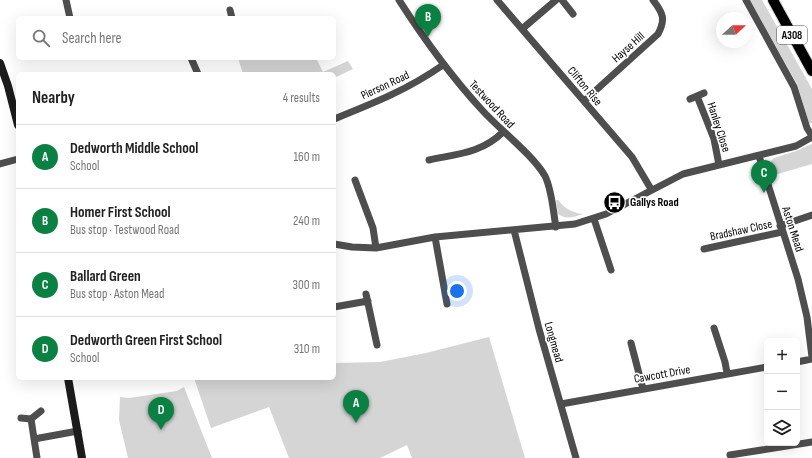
<!DOCTYPE html>
<meta charset="utf-8">
<style>
body{margin:0;font-family:"Sofia Sans Condensed",sans-serif;background:#f2f2f2;color:#222}
.controls{position:absolute;right:12px;bottom:12px;display:grid;overflow:hidden;border-radius:6px;box-shadow:0 4px 16px #0002}
.controls button{width:36px;height:36px;display:grid;place-items:center;padding:0;border:0;border-bottom:1px solid #e0e0e0;background:#fff;color:#222;font:20px sans-serif}
.compass{position:absolute;left:716px;top:12px;width:36px;height:36px;border-radius:50%;background:#fff;box-shadow:0 4px 16px #0002;rotate:69deg}
.you{position:absolute;left:457px;top:291px;width:14px;height:14px;margin:-10px;border:3px solid #fff;border-radius:50%;background:#1a73e8;box-shadow:0 0 0 6px #1a73e833}
.badge{display:grid;place-items:center;width:26px;height:26px;border-radius:50%;background:#0b8043;color:#fff;font-size:13px;font-weight:700}
.pin{position:absolute;translate:-50% -33px;filter:drop-shadow(0 1px 2px #0008)}
.pin::after{content:'';position:absolute;top:21px;width:14px;height:12px;background:inherit;clip-path:polygon(0 0,100% 0,50% 100%)}
.list{margin:0;padding:0;list-style:none}
h2{display:flex;justify-content:space-between;align-items:center;height:52px;margin:0;padding:0 16px;font-size:17px}
h2 small{font-size:13px;font-weight:400;color:#767676}
.list li{display:grid;grid-template-columns:26px 1fr auto;gap:12px;align-items:center;box-sizing:border-box;height:64px;padding:0 16px;border-top:1px solid #e0e0e0}
.list b{display:block;font-size:15px;white-space:nowrap}
.list p{margin:0;font-size:13px;white-space:nowrap;color:#767676}
.list em{font-size:13px;font-style:normal;color:#767676}
.icon{flex:none;width:22px;height:22px;fill:none;stroke:currentColor;stroke-width:2;stroke-linecap:round;stroke-linejoin:round}
.map{position:relative;flex:none;width:812px;height:458px;overflow:hidden}
.search{position:absolute;background:#fff;box-shadow:0 4px 16px #0002;left:16px;top:16px;width:320px;height:44px;display:flex;align-items:center;gap:10px;box-sizing:border-box;padding:0 14px;border-radius:6px;color:#767676;font-size:15px}
.panel{position:absolute;background:#fff;box-shadow:0 4px 16px #0002;left:16px;top:72px;width:320px;height:308px;border-radius:6px}
.map>svg:first-child{display:block}
</style>
<div class="map">
<svg width="812" height="458" viewBox="0 0 812 458">
<rect width="100%" height="100%" fill="#fff"/>
<path fill="#d5d5d5" d="M750,0h12l50,89v34h-3l-12,-39z
M238,58h78l7,14 25,-11 5,8 -19,9v-4h-91z
M812,144v20l-41,12 -4,-11 7,-7 22,-7z
M556,200h2c6,8 15,13 25,14 -10,3 -16,6 -25,0z
M489,337l36,121h-113l-5,-13 -27,13h-91l-20,-51 -58,21 -17,-50h140v-15l46,-1 46,-9z
M184,387l28,71h-84l-9,-38 1,-23 9,1 48,-7z"/>
<g fill="none" stroke-linecap="round" stroke-linejoin="round">
<defs>
<path id="primary" d="M773,0l39,71"/>
</defs>
<use href="#primary" stroke="#dbdbdb" stroke-width="12"/>
<path stroke="#4e4e4e" stroke-width="7" d="M66,0l4,18
M399,0c25,39 51,75 83,110 17,19 51,45 63,66 7,14 8,35 11,51
M497,0l135,157 19,32
M562,0l11,14
M746,0l48,87 13,41 5,8
M230,10l2,8
M522,29l34,-29
M191,58l7,16
M697,96l17,43 5,26
M690,99l14,-6
M584,101l74,-67c8,-15 5,-21 -5,-34
M334,119c40,-16 73,-29 109,-54
M759,156l39,123 9,38 5,40
M429,160c28,-6 53,-7 74,-28
M0,164l18,-5
M355,180l18,48 3,20
M594,219l17,51
M780,226l32,-11
M514,230l25,99 37,129
M435,237l12,67
M334,244l18,3 24,1 59,-11 140,-13 31,-10 77,-40 113,-28 16,-9
M704,249l78,-17
M366,294l11,51
M334,307l34,-6
M714,328l11,34 2,11
M631,343l12,46
M797,362l15,-3
M561,404l206,-37
M21,418l10,1 10,-8
M31,419l6,39
M34,439l44,-8
M730,455l82,-13"/>
<path stroke="#1b1b1b" stroke-width="8" d="M0,63l8,23 10,39
M68,378l14,80"/>
<use href="#primary" stroke="#000" stroke-width="10"/>
</g>
<defs>
<symbol id="bus-disc" viewBox="-11 -11 22 22"><circle r="9.5" fill="#000" stroke="#fff"/><path d="M-5-6H5V4H4V6H2V4H-2V6H-4V4H-5ZM-3.5-4V0h7V-4ZM-3.5 1.2v1.5H-2V1.2ZM2 1.2v1.5H3.5V1.2Z" fill="#fff"/></symbol>
</defs>
<g fill-rule="evenodd">
<use href="#bus-disc" x="602" y="190" width="25" height="25"/>
</g>
<g text-anchor="middle" stroke-width="3.5" stroke-linejoin="round" paint-order="stroke">
<rect fill="#fff" stroke="#4c4c4c" stroke-width="1" x="777" y="26" width="30" height="18" rx="3"/>
<g font-size="11" font-weight="bold" fill="#000">
<text x="792" y="39">A308</text>
</g>
<g font-size="12" fill="#000" stroke="#fff">
<text transform="translate(628 47) rotate(-42)" y="4">Hayse Hill</text>
<text transform="translate(385 85) rotate(-25)" y="4">Pierson Road</text>
<text transform="translate(585 86) rotate(50)" y="4">Clifton Rise</text>
<text transform="translate(492 104) rotate(47)" y="4">Testwood Road</text>
<text transform="translate(719 127) rotate(72)" y="4">Hanley Close</text>
<text transform="translate(793 229) rotate(72)" y="4">Aston Mead</text>
<text transform="translate(741 230) rotate(-12)" y="4">Bradshaw Close</text>
<text transform="translate(554 342) rotate(74)" y="4">Longmead</text>
<text transform="translate(662 374) rotate(-10)" y="4">Cawcott Drive</text>
</g>
<g font-size="12" font-weight="bold" fill="#000" stroke="#fff" text-anchor="start">
<text x="630" y="206">Gallys Road</text>
</g>
</g>
</svg>
<div class="controls">
<button>+</button>
<button>−</button>
<button><svg class="icon" aria-label="layers" viewBox="0 0 24 24"><path d="M12 4l9 5-9 5-9-5zM3 14l9 5 9-5"/></svg></button>
</div>
<svg class="compass" viewBox="-18 -18 36 36"><path d="M0-13l5 13h-10z" fill="#e53935"/><path d="M0 13l5-13h-10z" fill="#767676"/></svg>
<div class="you"></div>
<div class="pin badge" style="left:356px;top:423px">A</div>
<div class="pin badge" style="left:428px;top:37px">B</div>
<div class="pin badge" style="left:764px;top:193px">C</div>
<div class="pin badge" style="left:161px;top:430px">D</div>
<div class="search"><svg class="icon" aria-label="search" viewBox="0 0 24 24"><circle cx="10" cy="10" r="6"/><path d="M15 15l6 6"/></svg>Search here</div>
<section class="panel">
<h2>Nearby<small>4 results</small></h2>
<ul class="list">
<li><span class="badge">A</span><div><b>Dedworth Middle School</b><p>School</p></div><em>160 m</em></li>
<li><span class="badge">B</span><div><b>Homer First School</b><p>Bus stop · Testwood Road</p></div><em>240 m</em></li>
<li><span class="badge">C</span><div><b>Ballard Green</b><p>Bus stop · Aston Mead</p></div><em>300 m</em></li>
<li><span class="badge">D</span><div><b>Dedworth Green First School</b><p>School</p></div><em>310 m</em></li>
</ul>
</section>
</div>
